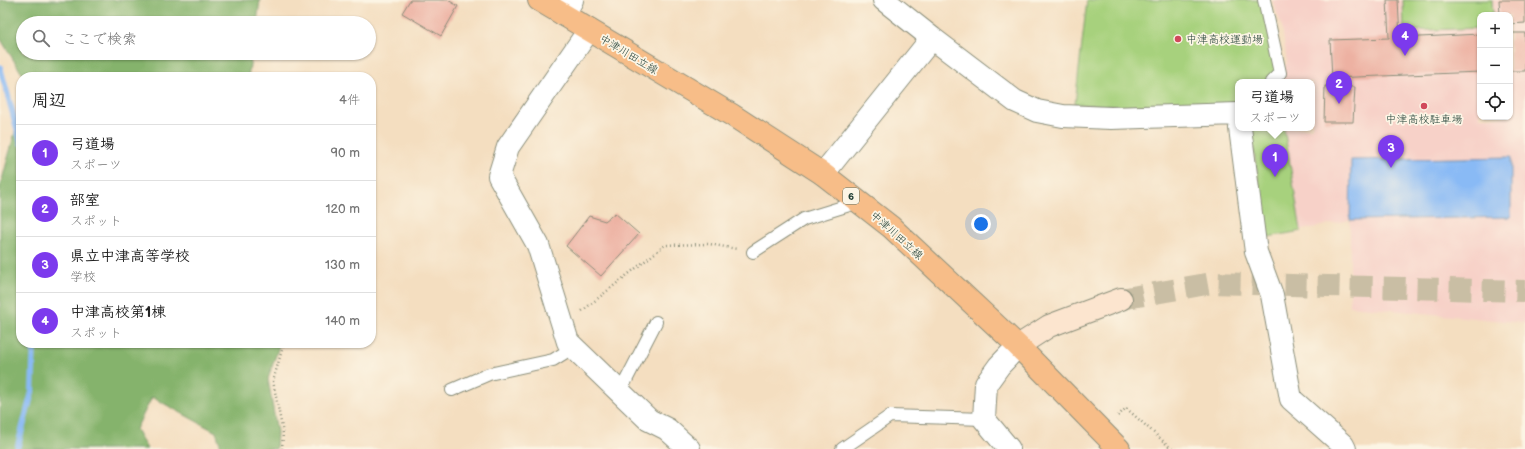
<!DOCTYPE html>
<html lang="ja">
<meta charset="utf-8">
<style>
body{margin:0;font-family:"Balsamiq Sans","Klee One",sans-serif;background:#f2f2f2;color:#222}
.controls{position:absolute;right:12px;top:12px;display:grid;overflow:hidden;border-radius:8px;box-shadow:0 1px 3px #0004}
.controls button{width:36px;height:36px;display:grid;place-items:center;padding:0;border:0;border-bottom:1px solid #e0e0e0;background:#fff;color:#222;font:20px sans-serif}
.you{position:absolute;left:981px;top:224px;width:14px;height:14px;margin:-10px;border:3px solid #fff;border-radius:50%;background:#1a73e8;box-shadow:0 0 0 6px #1a73e833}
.badge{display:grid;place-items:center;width:26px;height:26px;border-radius:50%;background:#7c3aed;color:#fff;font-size:13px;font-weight:700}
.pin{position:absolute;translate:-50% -33px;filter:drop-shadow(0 1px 2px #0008)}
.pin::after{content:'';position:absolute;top:21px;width:14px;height:12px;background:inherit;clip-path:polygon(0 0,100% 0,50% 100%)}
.popup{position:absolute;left:1235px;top:79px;width:80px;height:52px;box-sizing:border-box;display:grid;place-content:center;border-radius:8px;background:#fff;filter:drop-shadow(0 1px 3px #0005);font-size:13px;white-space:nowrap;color:#767676}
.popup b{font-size:15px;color:#222}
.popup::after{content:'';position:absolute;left:50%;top:100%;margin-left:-8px;border:8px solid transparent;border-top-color:#fff}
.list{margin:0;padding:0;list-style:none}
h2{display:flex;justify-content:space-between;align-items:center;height:52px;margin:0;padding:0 16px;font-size:17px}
h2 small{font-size:13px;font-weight:400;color:#767676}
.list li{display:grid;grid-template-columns:26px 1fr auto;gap:12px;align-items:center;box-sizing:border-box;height:56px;padding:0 16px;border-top:1px solid #e0e0e0}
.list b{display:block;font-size:15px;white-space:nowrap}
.list p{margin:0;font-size:13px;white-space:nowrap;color:#767676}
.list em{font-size:13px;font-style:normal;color:#767676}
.icon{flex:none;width:22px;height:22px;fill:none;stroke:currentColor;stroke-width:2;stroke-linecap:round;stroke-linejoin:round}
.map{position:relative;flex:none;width:1525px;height:449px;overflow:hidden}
.search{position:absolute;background:#fff;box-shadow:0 1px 3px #0004;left:16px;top:16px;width:360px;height:44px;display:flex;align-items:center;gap:10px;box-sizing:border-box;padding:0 14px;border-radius:22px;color:#767676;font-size:15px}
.panel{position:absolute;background:#fff;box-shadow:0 1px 3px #0004;left:16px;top:72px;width:360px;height:276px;border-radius:16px}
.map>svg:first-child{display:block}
</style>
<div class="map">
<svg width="1525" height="449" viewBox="0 0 1525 449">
<rect width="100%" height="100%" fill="#fcf5e5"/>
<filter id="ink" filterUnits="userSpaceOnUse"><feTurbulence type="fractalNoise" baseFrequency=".025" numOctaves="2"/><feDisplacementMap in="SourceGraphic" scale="8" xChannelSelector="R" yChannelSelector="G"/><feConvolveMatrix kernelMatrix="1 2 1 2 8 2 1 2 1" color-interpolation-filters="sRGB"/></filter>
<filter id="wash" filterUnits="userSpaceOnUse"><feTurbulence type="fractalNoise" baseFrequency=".012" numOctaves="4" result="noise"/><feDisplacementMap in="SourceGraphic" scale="16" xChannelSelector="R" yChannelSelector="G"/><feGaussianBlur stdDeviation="0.9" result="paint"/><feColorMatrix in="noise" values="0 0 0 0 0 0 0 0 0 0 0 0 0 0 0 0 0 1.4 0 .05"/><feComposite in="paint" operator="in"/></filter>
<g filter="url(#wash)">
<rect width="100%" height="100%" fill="#f4dec0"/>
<path fill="#f7d1c8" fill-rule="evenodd" d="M1272,0h253v323l-175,-17v-86l-82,17 -16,-109h60v-46h-37l12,-19 -5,-37zM1480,15h30v102h-30z"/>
<path fill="#a7d17d" stroke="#638758" d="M1087,0h176l16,66 -14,16h-27v21l-87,5 -76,-4z
M1403,0h89l1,15h-13v13l-76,3z
M1250,128h34l17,103 -33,6z"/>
<path fill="#85b36c" stroke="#527850" d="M0,0h260l-3,23h-234v30h229l-4,24h-224l-24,-39z
M21,110v233h259l-12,36 9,53 -1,17h-54l-6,-17 -64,-35 -16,32 11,20h-147v-262z"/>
<path fill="#89baf5" stroke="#547c94" d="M1511,157v60l-161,3 1,-60z"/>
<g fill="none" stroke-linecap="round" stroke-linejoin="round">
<path stroke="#89baf5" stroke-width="6" d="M0,67l21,76
M17,449l15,-57 2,-49"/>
</g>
<g id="blocks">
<path fill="#edb1a2" d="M410,0h38l10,6 -17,30 -39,-23z
M1387,0h11l2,38 80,-4v38l-148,6 -2,-38 59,-2z
M1499,0h26v23l-15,1v-9h-10z
M1510,33h15v38h-15z
M1325,86l30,1 -2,35h-29z
M615,213l24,21 -38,42 -35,-30 23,-30 16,5z"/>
</g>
</g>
<g filter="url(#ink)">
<use href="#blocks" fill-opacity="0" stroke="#8a8e7a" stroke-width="1"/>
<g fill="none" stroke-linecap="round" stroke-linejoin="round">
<path stroke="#c9bea4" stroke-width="22" stroke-dasharray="22 11" stroke-linecap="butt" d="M1121,299l91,-16 313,8"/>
<defs>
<path id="lane" d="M1264,0l16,73 -9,9
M753,252l51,-33 55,-17
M452,390l37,-16 64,-14 21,-13
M620,392l36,-70
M842,449l48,-33 94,3"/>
<path id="street" d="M884,0l48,38
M564,15l8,-15
M589,30l-81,117 -9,29 39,69 30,97 81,78 18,9 22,20
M1240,128l16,124 16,43 19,104 52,46 2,4
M823,174l109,-136 83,63 22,10 26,5 48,2 127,-4
M1009,449l-25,-30 2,-35 13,-18 19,-20"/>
<path id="secondary" d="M1018,346l31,-20 72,-27"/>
<path id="primary" d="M539,0l193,115 91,59 68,53 127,119 101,103"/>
</defs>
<use href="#lane" stroke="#8a8e7a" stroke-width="14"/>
<use href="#street" stroke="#8a8e7a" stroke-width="24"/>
<use href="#secondary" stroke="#8a8e7a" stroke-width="24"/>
<use href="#primary" stroke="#8a8e7a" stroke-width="24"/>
<path stroke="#8a8e7a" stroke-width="2.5" stroke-dasharray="1 3" stroke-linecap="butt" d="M582,311l83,-66 44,-1 28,5
M1118,416l8,-8 46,41
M282,449l1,-16 -10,-52 11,-38"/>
<use href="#lane" stroke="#fff" stroke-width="12"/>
<use href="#street" stroke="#fff" stroke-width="22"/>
<use href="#secondary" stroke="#fce5cf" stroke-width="22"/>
<use href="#primary" stroke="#f7bd88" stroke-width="22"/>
</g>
</g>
<g fill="#d1495b" stroke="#fcf5e5" stroke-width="1.5">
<circle cx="1178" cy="39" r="4"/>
<circle cx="1424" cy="106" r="4"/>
</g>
<g text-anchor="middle" stroke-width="3.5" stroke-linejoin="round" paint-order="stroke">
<rect fill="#fcf5e5" stroke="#617469" stroke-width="1" x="843" y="188" width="16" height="16" rx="3"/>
<g font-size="10" font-weight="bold" fill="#1f3d34">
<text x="851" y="200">6</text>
</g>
<g font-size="11" fill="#1f3d34" stroke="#fcf5e5" text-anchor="start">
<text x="1186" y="43">中津高校運動場</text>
<text x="1424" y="123" text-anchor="middle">中津高校駐車場</text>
</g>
<g font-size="11" fill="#1f3d34" stroke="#fcf5e5">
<text transform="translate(629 54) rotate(31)" y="4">中津川田立線</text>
<text transform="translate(897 235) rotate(42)" y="4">中津川田立線</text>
</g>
</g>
</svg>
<div class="controls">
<button>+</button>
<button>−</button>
<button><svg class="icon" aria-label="locate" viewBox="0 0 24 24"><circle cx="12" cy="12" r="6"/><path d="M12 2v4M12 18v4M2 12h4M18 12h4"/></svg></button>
</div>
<div class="you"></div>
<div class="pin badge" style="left:1275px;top:177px">1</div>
<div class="popup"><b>弓道場</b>スポーツ</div>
<div class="pin badge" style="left:1339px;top:104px">2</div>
<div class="pin badge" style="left:1391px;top:168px">3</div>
<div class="pin badge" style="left:1405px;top:56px">4</div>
<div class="search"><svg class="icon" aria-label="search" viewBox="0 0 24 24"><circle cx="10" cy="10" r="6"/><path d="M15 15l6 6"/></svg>ここで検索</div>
<section class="panel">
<h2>周辺<small>4件</small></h2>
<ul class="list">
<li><span class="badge">1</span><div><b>弓道場</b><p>スポーツ</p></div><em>90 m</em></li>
<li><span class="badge">2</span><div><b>部室</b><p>スポット</p></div><em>120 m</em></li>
<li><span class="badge">3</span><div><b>県立中津高等学校</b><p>学校</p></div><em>130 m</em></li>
<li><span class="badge">4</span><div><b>中津高校第1棟</b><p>スポット</p></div><em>140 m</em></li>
</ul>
</section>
</div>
